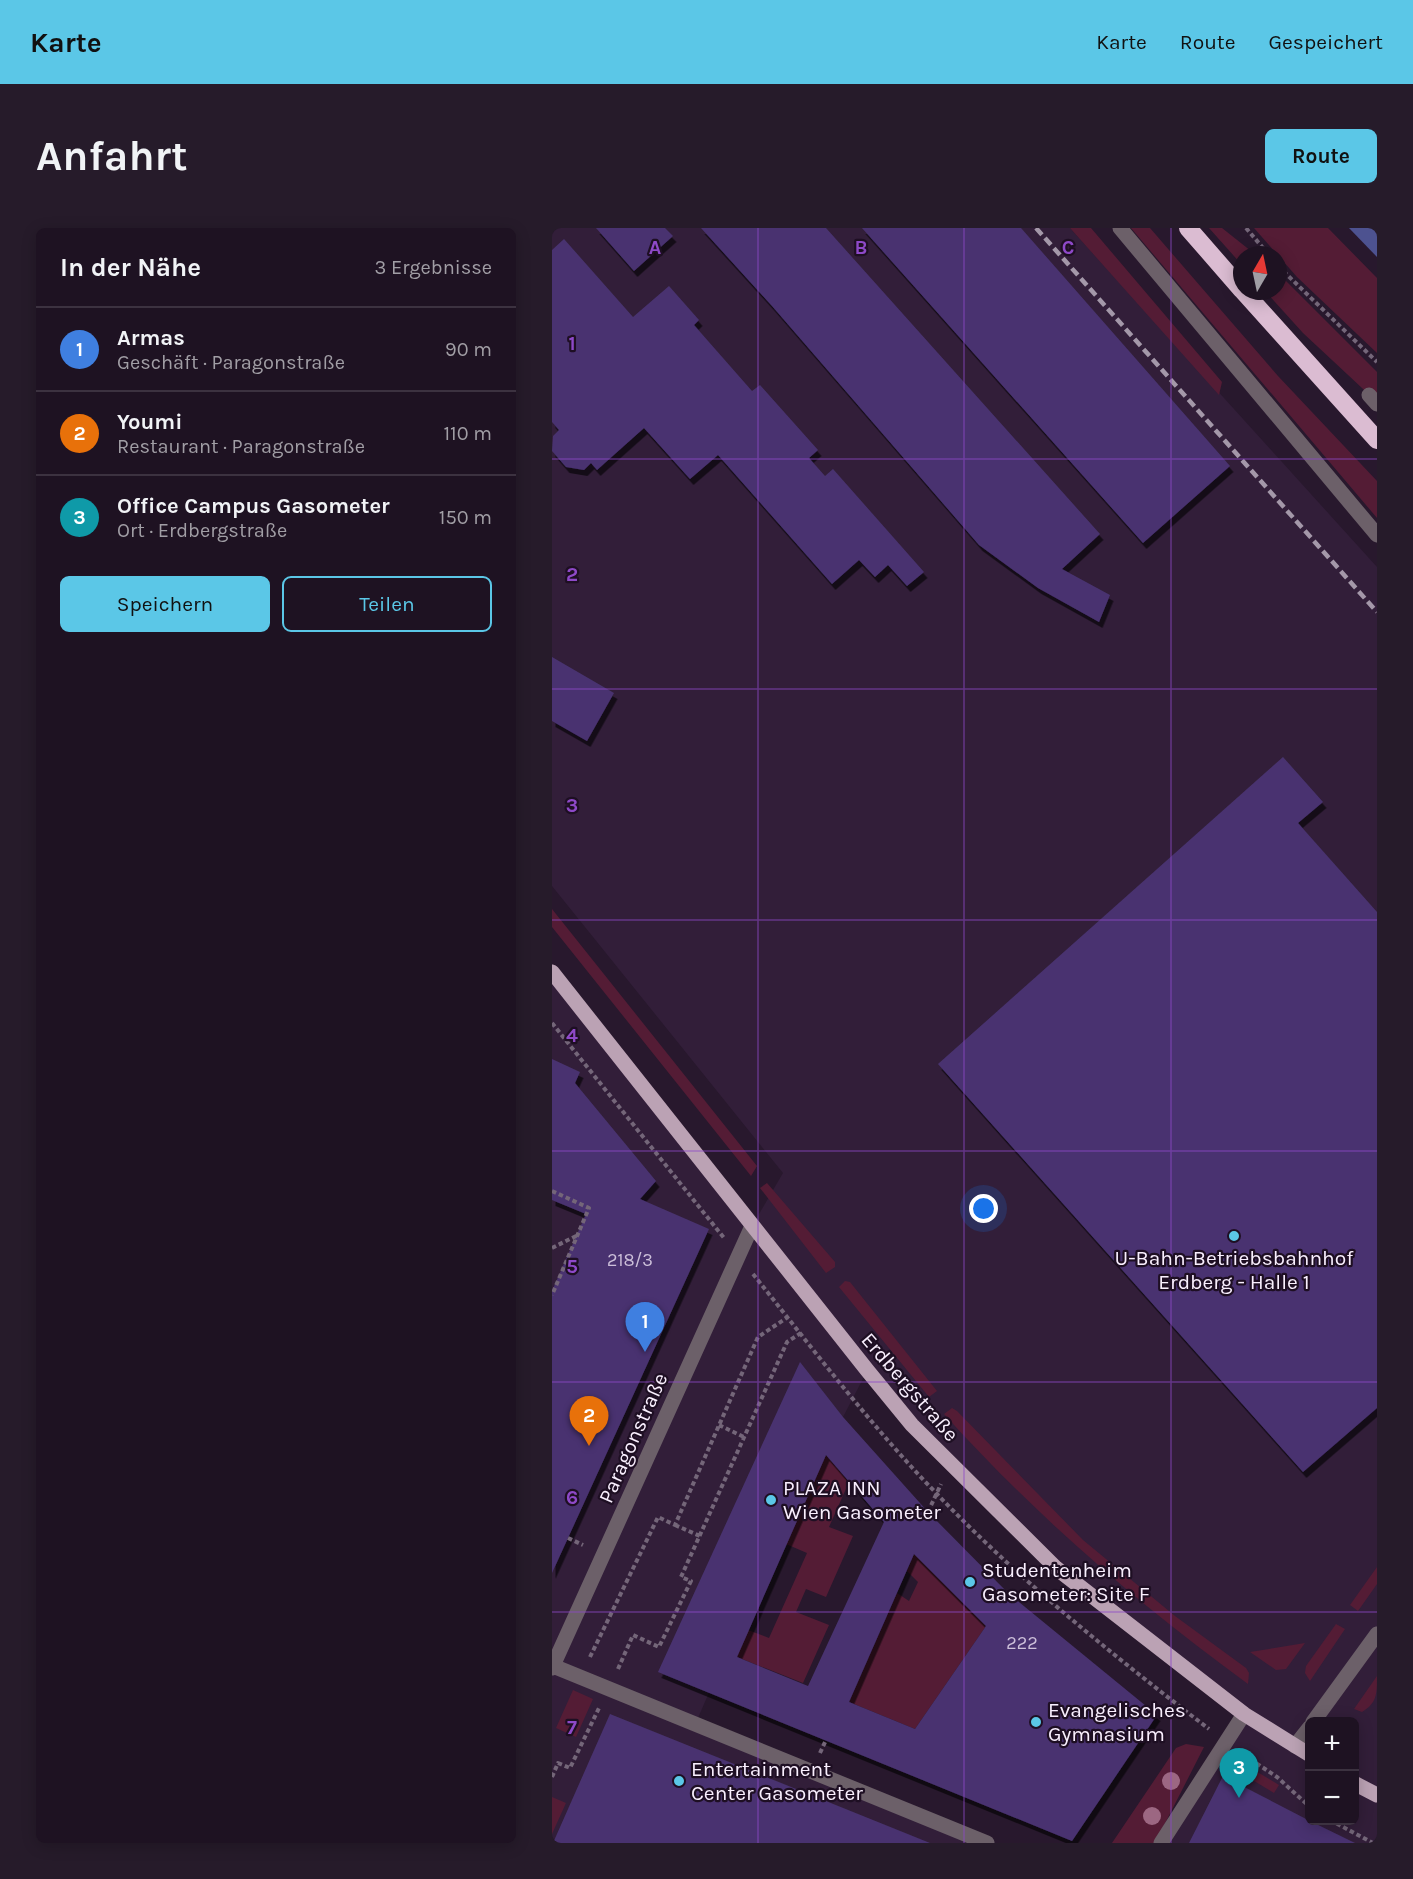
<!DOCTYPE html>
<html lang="de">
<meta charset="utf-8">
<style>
body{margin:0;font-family:Karla,sans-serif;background:#261b2a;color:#f1f3f6}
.controls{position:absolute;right:18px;bottom:18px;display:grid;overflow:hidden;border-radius:9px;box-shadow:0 3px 15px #0003}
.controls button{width:54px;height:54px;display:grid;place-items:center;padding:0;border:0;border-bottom:2px solid #3c3240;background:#1e1222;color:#f1f3f6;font:30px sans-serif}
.compass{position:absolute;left:681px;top:18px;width:54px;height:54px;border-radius:50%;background:#1e1222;box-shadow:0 3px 15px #0003;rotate:9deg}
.you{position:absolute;left:432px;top:981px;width:21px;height:21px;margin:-15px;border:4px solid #fff;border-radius:50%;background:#1a73e8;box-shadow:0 0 0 9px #1a73e833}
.badge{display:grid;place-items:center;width:39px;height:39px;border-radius:50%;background:#5bc7e7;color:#fff;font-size:20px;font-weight:700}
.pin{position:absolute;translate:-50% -50px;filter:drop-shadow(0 2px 3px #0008)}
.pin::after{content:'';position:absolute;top:32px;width:21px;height:18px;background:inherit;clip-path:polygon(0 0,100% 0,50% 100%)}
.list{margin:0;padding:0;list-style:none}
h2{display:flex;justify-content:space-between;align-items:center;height:78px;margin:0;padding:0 24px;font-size:26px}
h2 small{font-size:20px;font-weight:400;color:#a19ea5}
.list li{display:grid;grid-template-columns:39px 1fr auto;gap:18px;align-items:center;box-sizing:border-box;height:84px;padding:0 24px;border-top:2px solid #3c3240}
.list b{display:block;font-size:22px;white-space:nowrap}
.list p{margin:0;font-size:20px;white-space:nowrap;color:#a19ea5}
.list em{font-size:20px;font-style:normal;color:#a19ea5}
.actions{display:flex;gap:12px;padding:18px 24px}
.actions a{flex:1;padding:14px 0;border:2px solid #5bc7e7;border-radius:9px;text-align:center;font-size:21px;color:#5bc7e7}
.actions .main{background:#5bc7e7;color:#111}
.map{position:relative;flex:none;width:825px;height:1615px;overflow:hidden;border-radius:9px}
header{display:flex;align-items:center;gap:36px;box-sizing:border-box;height:84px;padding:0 30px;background:#5bc7e7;color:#111}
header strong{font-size:28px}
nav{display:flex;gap:33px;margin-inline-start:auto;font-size:21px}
.intro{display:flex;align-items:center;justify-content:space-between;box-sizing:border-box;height:144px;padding:0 36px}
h1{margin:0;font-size:42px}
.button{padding:15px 27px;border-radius:9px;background:#5bc7e7;color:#111;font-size:21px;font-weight:700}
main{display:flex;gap:36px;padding:0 36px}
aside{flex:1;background:#1e1222;border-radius:9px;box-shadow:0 3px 15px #0003}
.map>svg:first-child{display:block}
</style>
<header>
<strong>Karte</strong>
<nav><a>Karte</a><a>Route</a><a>Gespeichert</a></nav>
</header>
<div class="intro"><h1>Anfahrt</h1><a class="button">Route</a></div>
<main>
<aside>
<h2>In der Nähe<small>3 Ergebnisse</small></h2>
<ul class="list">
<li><span class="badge" style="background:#3f7fe0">1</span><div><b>Armas</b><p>Geschäft · Paragonstraße</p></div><em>90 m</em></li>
<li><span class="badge" style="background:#e8710a">2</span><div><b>Youmi</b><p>Restaurant · Paragonstraße</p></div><em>110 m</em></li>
<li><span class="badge" style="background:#0f9aa8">3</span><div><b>Office Campus Gasometer</b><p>Ort · Erdbergstraße</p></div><em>150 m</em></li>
</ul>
<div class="actions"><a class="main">Speichern</a><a>Teilen</a></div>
</aside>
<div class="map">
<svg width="825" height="1615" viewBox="0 0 825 1615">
<defs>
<filter id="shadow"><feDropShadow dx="3.5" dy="6" stdDeviation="0" flood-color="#0009"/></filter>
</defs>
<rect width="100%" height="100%" fill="#28182d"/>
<path fill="#321e39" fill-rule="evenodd" d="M0,0h518l307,339v1276h-216l83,-129 -188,-146 -189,-197 -24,46 -95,213 -22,23 -31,72 292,118h-435v-870l200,253 31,-53 -231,-287zM758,1494h44v98h-44z"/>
<path fill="#541c35" d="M518,0h21l131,154 -3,13z
M579,0h19l128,148 99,105v37z
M657,0h13l34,27h-14v10z
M702,0h74l49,50v75l-80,-76z
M726,45l99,99v30l-74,-69 -38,-42h13z
M0,681l205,257 -6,10 -199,-249z
M215,955l68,79v5l-9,6 -66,-85z
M293,1053l5,1 87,109 -8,6 -90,-110z
M400,1180l5,3 126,129 92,76 71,52 3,5 -1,11c-112,-82 -211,-167 -304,-270z
M274,1227l23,27 -20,45 24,9 -27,61 -20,-8 -10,23 33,13 -26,58 -66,-26 11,-27 21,8 38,-85 -21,-9z
M362,1326l72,72 -71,103 -66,-27 48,-109 12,8 9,-19 -11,-11z
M825,1339v17l-19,27 -8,-6z
M784,1396l9,5 -35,52 -5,-8 1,-7z
M753,1415l-19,26 -10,1 -26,-18z
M825,1448c0,18 0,27 -15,36l-8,-3z
M21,1462l20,9 -17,38 -20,-9z
M634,1516l18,3 -49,96h-43l64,-95z
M684,1531l43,26 -5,8 -43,-26z
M0,1569l14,6 -14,31z"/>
<path fill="#4d5290" d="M797,0h28v29z"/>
<path fill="#48336f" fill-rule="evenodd" filter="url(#shadow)" d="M44,0h69l8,8 -39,35z
M149,0h125l274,306 -38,35 48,26 -11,27 -61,-34 -59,-43 -207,-239z
M310,0h159l209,238 -87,77z
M12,11l69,78 36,-31 30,34 -5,5 58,66 8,-6 58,65 -9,8 16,18 8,-7 91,103 -17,14 -19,-21 -13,12 -16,-17 -27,24 -114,-129 -28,24 -46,-51 -47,42 -6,-7 -7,7 -18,-3 -14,-16 1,-15 6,-6 -7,-8v-172z
M0,429l62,36 -27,48 -35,-20z
M731,529l40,45 -25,21 79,89v496l-74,64 -365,-408z
M0,831l28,13 -5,11 81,98 -16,18 69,30 -157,344v-282l34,-77 -34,-14z
M248,1134l43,55 85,95 80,81 149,122 -85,126 -414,-169zM274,1227l58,67 -76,164 -71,-29zM362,1326l72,72 -71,103 -66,-27z
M58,1486l320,129h-377z
M671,1548l87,45 45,22h-166z"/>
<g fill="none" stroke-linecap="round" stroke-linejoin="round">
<path stroke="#746679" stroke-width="4" stroke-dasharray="4.5 3" stroke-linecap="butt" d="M694,0l23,27
M726,38l99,96
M0,795l172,215
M0,963l37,17 -37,87
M0,1020l26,-13
M201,1046c60,75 118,152 184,220 83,87 177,162 272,235
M167,1197l25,12
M376,1284l13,-28
M123,1297l25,11
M16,1310l15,7
M38,1429l68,-140 17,8 83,-188 30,-20
M66,1441l15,-34 26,12 32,-66 -10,-4 106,-235 14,-9
M268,1525l6,-13
M692,1527l33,22 33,30
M0,1549l6,-14 12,5 29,-60
M778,1592l43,23"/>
<path stroke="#6c6069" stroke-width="15" d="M568,0l257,307
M817,167l8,9
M1,1438l434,177
M0,1440l200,-442
M761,1494l64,-88
M743,1518l15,-19
M609,1615l83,-129"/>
<path stroke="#bba2b4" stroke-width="15" d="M0,744l315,398 45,55 144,143 188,146 66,41
M802,1555l23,12"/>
<path stroke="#dbbcd2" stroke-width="18" d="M636,0l54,62
M691,63l134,149"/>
<path stroke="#a498a9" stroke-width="4.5" stroke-dasharray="9 4.5" stroke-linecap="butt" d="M484,0l341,384"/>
</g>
<g fill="#9c6782">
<circle cx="619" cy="1553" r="9"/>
<circle cx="600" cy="1588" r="9"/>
</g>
<path fill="none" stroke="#8e49c8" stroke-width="1.5" stroke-opacity="0.55" d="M206,0v1615M412,0v1615M619,0v1615M0,231h825M0,461h825M0,692h825M0,923h825M0,1154h825M0,1384h825"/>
<g fill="#5bc7e7" stroke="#1e0f23" stroke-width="2">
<circle cx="682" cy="1008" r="6"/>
<circle cx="219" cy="1272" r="6"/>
<circle cx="418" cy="1354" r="6"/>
<circle cx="484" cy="1494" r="6"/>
<circle cx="127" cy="1553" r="6"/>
</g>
<g text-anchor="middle" stroke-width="4.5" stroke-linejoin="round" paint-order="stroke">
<g font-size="18" fill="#cdc0da">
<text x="78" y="1038">218/3</text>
<text x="470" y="1421">222</text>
</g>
<g font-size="21" fill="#f9effe" stroke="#1e0f23" text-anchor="start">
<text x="682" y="1037" text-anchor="middle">U-Bahn-Betriebsbahnhof<tspan x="682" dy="24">Erdberg - Halle 1</tspan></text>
<text x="231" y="1267">PLAZA INN<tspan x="231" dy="24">Wien Gasometer</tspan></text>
<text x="430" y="1349">Studentenheim<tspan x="430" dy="24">Gasometer: Site F</tspan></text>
<text x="496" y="1489">Evangelisches<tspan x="496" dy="24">Gymnasium</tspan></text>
<text x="139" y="1548">Entertainment<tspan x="139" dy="24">Center Gasometer</tspan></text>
</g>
<g font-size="21" fill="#f9effe" stroke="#1e0f23">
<text transform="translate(358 1159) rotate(49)" y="7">Erdbergstraße</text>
<text transform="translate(81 1210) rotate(-66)" y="7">Paragonstraße</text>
</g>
</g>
<g font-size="20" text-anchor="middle" font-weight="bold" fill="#8e49c8" stroke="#1e0f23" stroke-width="4.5" stroke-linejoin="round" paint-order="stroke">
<text x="103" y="26">A</text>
<text x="309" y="26">B</text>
<text x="516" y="26">C</text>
<text x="20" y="122">1</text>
<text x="20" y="353">2</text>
<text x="20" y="584">3</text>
<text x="20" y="814">4</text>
<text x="20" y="1045">5</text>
<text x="20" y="1276">6</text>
<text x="20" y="1506">7</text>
</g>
</svg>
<div class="controls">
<button>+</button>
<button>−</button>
</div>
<svg class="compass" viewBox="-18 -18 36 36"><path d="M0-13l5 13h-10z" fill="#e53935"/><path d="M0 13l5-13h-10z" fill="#a19ea5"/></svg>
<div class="you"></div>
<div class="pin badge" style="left:93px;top:1124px;background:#3f7fe0">1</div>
<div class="pin badge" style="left:37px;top:1218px;background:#e8710a">2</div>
<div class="pin badge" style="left:687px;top:1570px;background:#0f9aa8">3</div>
</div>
</main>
